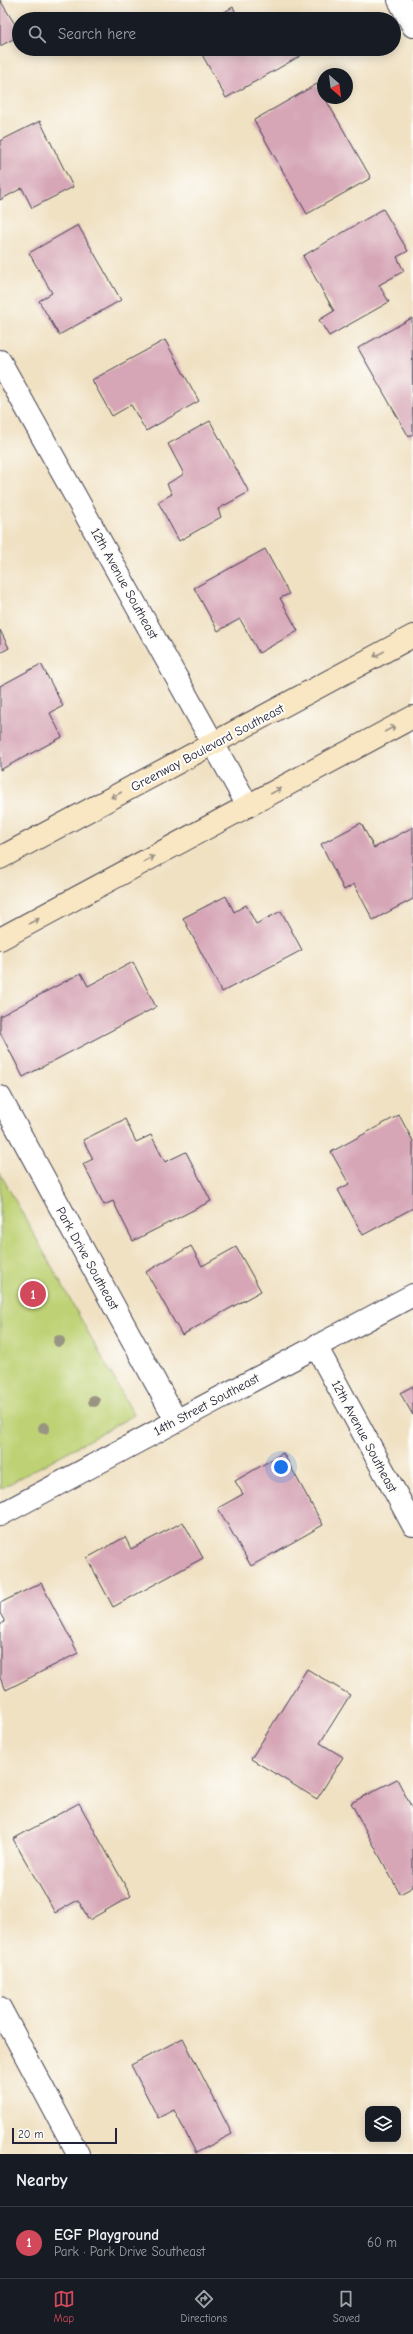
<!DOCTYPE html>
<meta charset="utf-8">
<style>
body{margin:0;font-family:"Comic Neue",sans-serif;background:#20242c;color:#f1f3f6}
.controls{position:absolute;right:12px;bottom:12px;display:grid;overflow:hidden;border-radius:8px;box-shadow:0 2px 10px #0003}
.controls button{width:36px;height:36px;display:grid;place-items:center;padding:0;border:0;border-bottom:1px solid #363941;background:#171b24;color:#f1f3f6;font:20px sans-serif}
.compass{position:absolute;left:317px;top:68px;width:36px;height:36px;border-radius:50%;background:#171b24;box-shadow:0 2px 10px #0003;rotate:152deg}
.scale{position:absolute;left:12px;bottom:10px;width:105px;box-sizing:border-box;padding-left:4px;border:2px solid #22223b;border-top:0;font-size:11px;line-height:14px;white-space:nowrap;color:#22223b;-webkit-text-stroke:3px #fdfcf7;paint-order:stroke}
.you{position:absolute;left:281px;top:1467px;width:14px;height:14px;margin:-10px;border:3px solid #fff;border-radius:50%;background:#1a73e8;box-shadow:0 0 0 6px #1a73e833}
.badge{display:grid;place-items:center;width:26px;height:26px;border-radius:50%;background:#d1495b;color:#fff;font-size:13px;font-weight:700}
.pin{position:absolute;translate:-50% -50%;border:2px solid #fff;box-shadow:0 1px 4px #0006}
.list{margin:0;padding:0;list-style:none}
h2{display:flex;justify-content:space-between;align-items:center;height:52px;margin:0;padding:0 16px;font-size:17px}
h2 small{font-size:13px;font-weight:400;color:#9ea1a6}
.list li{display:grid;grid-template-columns:26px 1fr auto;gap:12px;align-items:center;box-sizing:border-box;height:72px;padding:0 16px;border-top:1px solid #363941}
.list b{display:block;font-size:15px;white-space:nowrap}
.list p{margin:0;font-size:13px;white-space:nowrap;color:#9ea1a6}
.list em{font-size:13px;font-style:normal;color:#9ea1a6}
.icon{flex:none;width:22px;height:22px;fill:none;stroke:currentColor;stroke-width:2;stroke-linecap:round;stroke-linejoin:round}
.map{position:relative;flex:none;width:413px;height:2154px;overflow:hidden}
.search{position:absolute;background:#171b24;box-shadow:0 2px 10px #0003;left:12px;right:12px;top:12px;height:44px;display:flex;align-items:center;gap:10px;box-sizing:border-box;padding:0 14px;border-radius:22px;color:#9ea1a6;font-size:15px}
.sheet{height:124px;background:#171b24}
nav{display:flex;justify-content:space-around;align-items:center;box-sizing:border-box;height:56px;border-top:1px solid #363941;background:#171b24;font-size:11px;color:#9ea1a6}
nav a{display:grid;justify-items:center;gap:2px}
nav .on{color:#d1495b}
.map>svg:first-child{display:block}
</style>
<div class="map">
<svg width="413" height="2154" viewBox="0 0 413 2154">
<rect width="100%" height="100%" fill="#fdfcf7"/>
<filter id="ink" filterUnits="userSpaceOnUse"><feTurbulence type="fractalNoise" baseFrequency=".025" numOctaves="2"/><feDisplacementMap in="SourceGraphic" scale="8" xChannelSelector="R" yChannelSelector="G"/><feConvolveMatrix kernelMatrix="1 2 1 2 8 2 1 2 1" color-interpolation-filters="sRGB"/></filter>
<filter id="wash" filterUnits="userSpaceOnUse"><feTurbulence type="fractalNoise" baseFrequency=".012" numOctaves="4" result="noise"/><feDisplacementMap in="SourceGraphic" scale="16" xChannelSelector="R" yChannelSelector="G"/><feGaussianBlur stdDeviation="0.9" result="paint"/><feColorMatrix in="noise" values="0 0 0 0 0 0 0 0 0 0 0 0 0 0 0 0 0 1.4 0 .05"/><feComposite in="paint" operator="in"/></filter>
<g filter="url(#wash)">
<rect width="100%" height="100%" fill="#f0e1c3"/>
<path fill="#bed275" stroke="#707a58" d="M0,1173l134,242 -134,74z"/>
<g id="blocks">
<path fill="#d6a5b6" d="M0,0l19,31v5l-19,10z
M233,7l6,12h-27z
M199,49h100l3,6 -76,43z
M317,84l6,14h2l46,80 -64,36 -53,-94z
M40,121l33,66 -41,21 -10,-20 -22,12v-59z
M383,209l25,42 -11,6 7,14 -25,14 10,17 -60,34 -10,-16 15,-9 -31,-55z
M78,225l43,75 -62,35 -20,-34 13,-8 -23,-40z
M412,318l1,116 -4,3 -51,-89z
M165,340l34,61 -53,30 -15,-26 -19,11 -20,-36z
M210,421l39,71 -31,17 3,8 -42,24 -21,-39 14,-8 -5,-10 17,-10 -16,-30z
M265,549l24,45 -9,4 18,33 -39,22 -19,-34 -22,12 -24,-43z
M0,630l9,18 -9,5z
M41,664l22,42 -13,7 12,24 -62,33v-84z
M361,823l13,25 39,-21v72l-40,21 -19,-36 -10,6 -23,-46z
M226,896l8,16 12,-7 10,19 25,-13 21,39 -80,42 -39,-74z
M133,962l23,45 -133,70 -23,-45v-16l81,-43 7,13z
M399,1115l14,26v67l-50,27 -25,-45 11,-6 -18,-32z
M125,1119l11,23 15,-7 14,27 21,-10 25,49 -78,40 -20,-40 -9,4 -21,-41 10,-5 -10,-19z
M191,1246l11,20 34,-19 25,44 -79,44 -36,-63z
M413,1386v29l-13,-22z
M283,1453l40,72 -72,41 -33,-58 25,-14 -8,-13z
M183,1522l20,36 -90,49 -26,-49 38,-21 6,12z
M41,1583l37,70 -72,37 -6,-12v-54l5,-2 -5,-9v-10z
M307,1669l43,26 -30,48 23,14 -26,42 -66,-40z
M397,1779l16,31v77l-13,7 -49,-91z
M79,1803l52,93 -42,24 -11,-20 -23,13 -42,-74z
M183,2038l49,96 -36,19 -22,-43 -16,8 -27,-53z"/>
</g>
</g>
<g filter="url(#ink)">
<use href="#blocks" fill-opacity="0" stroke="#413f4f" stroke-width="1"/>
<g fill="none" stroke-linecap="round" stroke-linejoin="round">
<defs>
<path id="street" d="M399,0l14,26
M0,361l248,445
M0,1097l176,323
M316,1346l97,179
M0,1515l413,-220
M0,2008l78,146"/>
<path id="secondary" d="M0,858l413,-222
M0,939l413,-222"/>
</defs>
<use href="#street" stroke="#413f4f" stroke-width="24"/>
<use href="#secondary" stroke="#413f4f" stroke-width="24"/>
<use href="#street" stroke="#fff" stroke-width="22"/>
<use href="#secondary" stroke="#f9e7c3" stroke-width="22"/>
</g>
<g fill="#999582">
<circle cx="29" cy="1290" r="6"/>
<circle cx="59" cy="1341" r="6"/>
<circle cx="94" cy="1401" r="6"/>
<circle cx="44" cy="1428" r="6"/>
</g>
<defs><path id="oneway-shaft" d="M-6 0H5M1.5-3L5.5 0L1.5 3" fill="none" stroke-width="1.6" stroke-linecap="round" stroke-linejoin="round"/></defs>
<g stroke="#988e86">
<use href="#oneway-shaft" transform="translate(379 654) rotate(152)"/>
<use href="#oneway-shaft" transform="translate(390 729) rotate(-28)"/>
<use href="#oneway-shaft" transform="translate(276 791) rotate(-28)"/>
<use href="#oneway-shaft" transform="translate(116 795) rotate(152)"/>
<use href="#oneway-shaft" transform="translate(149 859) rotate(-28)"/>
<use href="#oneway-shaft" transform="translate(34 921) rotate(-28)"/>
</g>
</g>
<g text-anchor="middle" stroke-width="4" stroke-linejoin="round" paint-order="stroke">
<g font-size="13" fill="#22223b" stroke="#fdfcf7">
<text transform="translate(125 583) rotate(61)" y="5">12th Avenue Southeast</text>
<text transform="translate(207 747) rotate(-28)" y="5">Greenway Boulevard Southeast</text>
<text transform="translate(88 1258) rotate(61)" y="5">Park Drive Southeast</text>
<text transform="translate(206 1404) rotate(-28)" y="5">14th Street Southeast</text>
<text transform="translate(365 1436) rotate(62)" y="5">12th Avenue Southeast</text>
</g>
</g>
</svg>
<div class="controls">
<button><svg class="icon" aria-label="layers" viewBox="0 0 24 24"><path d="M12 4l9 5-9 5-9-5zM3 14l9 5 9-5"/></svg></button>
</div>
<svg class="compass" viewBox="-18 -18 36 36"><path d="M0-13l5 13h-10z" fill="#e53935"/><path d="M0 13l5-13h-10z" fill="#9ea1a6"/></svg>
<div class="scale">20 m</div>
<div class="you"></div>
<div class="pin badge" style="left:33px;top:1294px">1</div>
<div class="search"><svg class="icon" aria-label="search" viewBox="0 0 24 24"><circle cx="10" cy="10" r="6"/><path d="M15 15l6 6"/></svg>Search here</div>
</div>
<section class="sheet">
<h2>Nearby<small></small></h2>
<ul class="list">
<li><span class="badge">1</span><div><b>EGF Playground</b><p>Park · Park Drive Southeast</p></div><em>60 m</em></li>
</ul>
</section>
<nav>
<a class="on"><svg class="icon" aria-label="map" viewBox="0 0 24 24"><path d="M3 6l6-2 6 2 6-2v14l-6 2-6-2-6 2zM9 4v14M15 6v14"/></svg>Map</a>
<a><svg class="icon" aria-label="directions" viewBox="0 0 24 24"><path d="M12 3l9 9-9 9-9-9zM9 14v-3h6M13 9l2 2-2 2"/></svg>Directions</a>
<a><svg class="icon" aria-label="saved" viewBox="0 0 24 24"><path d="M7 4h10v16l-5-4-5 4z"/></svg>Saved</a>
</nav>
